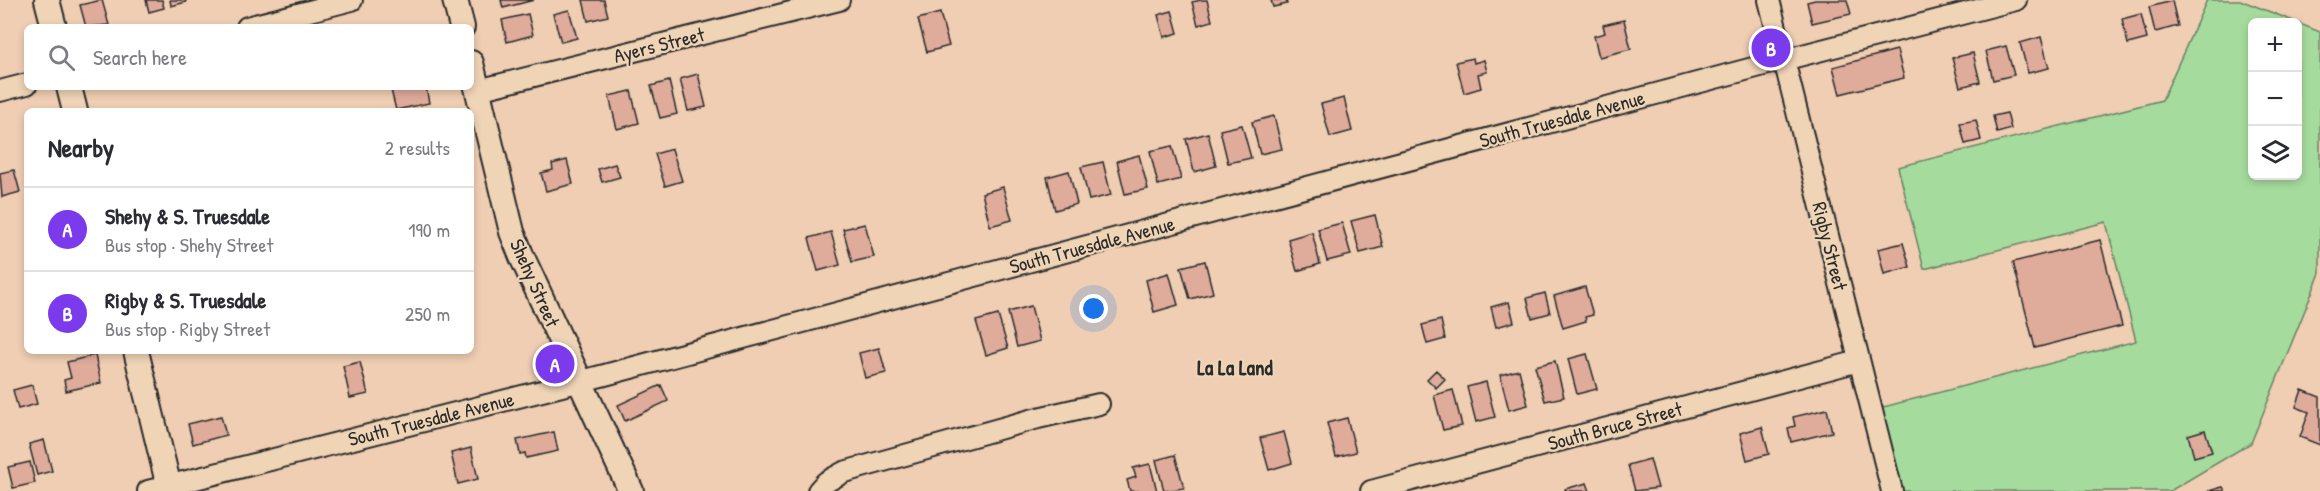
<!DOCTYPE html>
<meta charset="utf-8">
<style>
body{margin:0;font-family:"Patrick Hand",sans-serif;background:#f7f7f7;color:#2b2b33}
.controls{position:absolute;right:18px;top:18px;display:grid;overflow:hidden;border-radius:9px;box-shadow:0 3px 9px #0003}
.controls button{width:54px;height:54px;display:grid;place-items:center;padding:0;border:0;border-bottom:2px solid #e1e1e2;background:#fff;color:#2b2b33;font:30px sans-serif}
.you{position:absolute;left:1094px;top:309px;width:21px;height:21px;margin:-15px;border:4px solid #fff;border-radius:50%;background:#1a73e8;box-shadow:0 0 0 9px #1a73e833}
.badge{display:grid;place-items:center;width:39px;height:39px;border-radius:50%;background:#7c3aed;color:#fff;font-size:20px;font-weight:700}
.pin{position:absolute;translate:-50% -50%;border:3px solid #fff;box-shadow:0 2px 6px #0006}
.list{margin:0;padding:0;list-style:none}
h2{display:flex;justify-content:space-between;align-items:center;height:78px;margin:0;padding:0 24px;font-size:26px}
h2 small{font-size:20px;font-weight:400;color:#7c7c81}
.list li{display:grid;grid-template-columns:39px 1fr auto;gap:18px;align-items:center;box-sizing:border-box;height:84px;padding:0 24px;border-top:2px solid #e1e1e2}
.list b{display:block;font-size:22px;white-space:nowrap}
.list p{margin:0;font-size:20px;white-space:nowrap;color:#7c7c81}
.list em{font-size:20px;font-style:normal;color:#7c7c81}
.icon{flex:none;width:33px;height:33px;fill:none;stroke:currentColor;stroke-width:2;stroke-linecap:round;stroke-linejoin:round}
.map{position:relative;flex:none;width:2320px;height:491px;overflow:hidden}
.search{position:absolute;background:#fff;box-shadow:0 3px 9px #0003;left:24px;top:24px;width:450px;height:66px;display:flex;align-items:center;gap:15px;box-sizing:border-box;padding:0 21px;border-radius:9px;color:#7c7c81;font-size:22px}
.panel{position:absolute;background:#fff;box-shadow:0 3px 9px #0003;left:24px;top:108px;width:450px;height:246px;border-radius:9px}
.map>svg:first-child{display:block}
</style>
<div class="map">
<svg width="2320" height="491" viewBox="0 0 2320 491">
<rect width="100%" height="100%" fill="#efceb3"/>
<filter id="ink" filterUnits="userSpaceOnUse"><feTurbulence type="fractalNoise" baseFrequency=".0167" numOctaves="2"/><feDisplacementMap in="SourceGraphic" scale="12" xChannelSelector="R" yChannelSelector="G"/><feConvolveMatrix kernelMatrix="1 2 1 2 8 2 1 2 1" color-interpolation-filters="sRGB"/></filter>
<g filter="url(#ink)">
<path fill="#a6db9e" stroke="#688364" stroke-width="1.5" d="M2207,0h33l56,22h-44v154h46v-153l22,9v241l-69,170 -81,48h-278l-20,-81 264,-69 -30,-119 -182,47 -26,-102 264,-67z"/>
<path fill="#dfab9b" stroke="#2b2b2b" stroke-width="1.5" d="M102,0l7,25 -23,2 -6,-22z
M146,0h16l2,8 -15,4z
M170,0h15l1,2 -15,4z
M501,0h33l-31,8z
M583,0h21l4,16 -20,5z
M1201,0h6l5,21 -14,4 -6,-23z
M1271,0h15l1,4 -14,3z
M1815,0h32l4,14 -39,9 -5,-21z
M2172,1l6,25 -23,6 -6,-25z
M569,10l8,28 -16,4 -8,-28z
M1172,11l6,22 -14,4 -6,-22z
M940,13l9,33 -22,6 -9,-33z
M528,14l5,21 -26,7 -5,-22z
M2141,14l6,25 -19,5 -6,-25z
M1624,20l7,29 -32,8 -5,-21 11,-3 -2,-8z
M2041,37l8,31 -21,5 -8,-30z
M2006,46l8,29 -21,5 -7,-29z
M1897,50l7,28 -64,16 -7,-27z
M1973,53l7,29 -20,5 -8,-29z
M1473,58l1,5 10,-3 3,12 -9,2 3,14 -17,5 -8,-31z
M698,74l8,33 -18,4 -8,-32z
M669,81l8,33 -17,4 -9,-32z
M404,87h22l3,16 -33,7 -5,-20z
M631,91l8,32 -22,6 -8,-33z
M1344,98l8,33 -22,6 -9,-33z
M2007,113l4,16 -14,4 -4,-17z
M1274,116l8,33 -22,5 -8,-32z
M1976,120l5,20 -16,4 -5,-21z
M1242,125l9,33 -23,5 -8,-33z
M1208,133l8,33 -22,6 -8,-33z
M1172,146l9,33 -23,6 -8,-34z
M672,149l10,32 -17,5 -10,-32z
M1139,155l9,34 -23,5 -8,-33z
M567,160l6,24 -27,7 -5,-18 12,-3 -1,-6z
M1103,162l8,33 -22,5 -8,-33z
M615,164l5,13 -18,5 -4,-13z
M14,170l6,22 -18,5 -2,-24z
M1069,171l8,33 -22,6 -8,-33z
M1003,187l9,33 -22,6 -8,-33z
M1375,215l8,32 -23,6 -9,-32z
M1342,223l9,32 -24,6 -9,-32z
M865,224l9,33 -22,5 -9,-33z
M831,232l9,33 -22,6 -9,-33z
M1312,232l8,32 -23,7 -9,-32z
M2100,240l22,86 -87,22 -22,-86z
M1903,243l7,24 -26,7 -6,-25z
M1205,261l8,32 -23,6 -9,-32z
M1169,273l9,32 -24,7 -8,-32z
M1585,287l8,28 -8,2 1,4 -23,7 -9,-32z
M1545,293l5,20 -18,5 -5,-20z
M1509,302l5,20 -18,5 -5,-20z
M1031,306l9,35 -23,6 -9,-35z
M998,315l10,33 -22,7 -10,-34z
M1441,320l4,19 -18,5 -5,-19z
M879,348l7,25 -21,5 -6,-25z
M1587,354l10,35 -20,5 -9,-35z
M95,355l6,28 -35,8 -2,-11 7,-2 -4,-16z
M1555,361l9,36 -19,4 -10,-35z
M360,362l8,32 -18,4 -7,-32z
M1436,370l9,9 -9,9 -9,-9z
M1519,370l9,35 -19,5 -9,-35z
M1486,382l9,35 -19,5 -9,-35z
M32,385l5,19 -19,5 -5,-19z
M661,385l7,16 -43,20 -7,-16z
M1453,390l9,36 -19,4 -9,-35z
M2302,390l18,7v48l-20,-8 9,-25 -13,-5z
M1827,409l5,23 -41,10 -3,-14 7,-2 -2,-9z
M221,416l5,19 -33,9 -5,-20z
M1347,418l9,34 -20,5 -9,-34z
M1762,427l7,27 -22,6 -7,-27z
M2205,430l7,22 -18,5 -6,-22z
M554,432l4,19 -32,7 -1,-5 -5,1 -3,-14z
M1284,432l8,31 -23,7 -9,-32z
M44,440l8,31 -15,4 -8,-31z
M471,448l7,31 -20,5 -7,-31z
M1175,455l9,33 -20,3 -8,-31z
M1650,459l8,29 -23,3 -7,-26z
M30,462l5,21 -22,5 -5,-21z
M1150,464l7,27h-27l-3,-11 9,-3 -3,-9z
M1587,483l3,8h-24l-1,-2z
M2223,487l2,4h-17z"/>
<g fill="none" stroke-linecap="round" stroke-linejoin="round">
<defs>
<path id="minor" d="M1769,0l123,491
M247,27l105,-27
M478,90l361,-90
M0,91l27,-7
M148,491l453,-115 1163,-311 252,-65
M818,491l8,-9 18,-10 194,-54 61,-14
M1371,491l488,-130"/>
<path id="tertiary" d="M47,0l7,27
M455,0l7,27
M471,63l41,169 10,25 109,234
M69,87l6,24
M136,351l34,140"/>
</defs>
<use href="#minor" stroke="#2b2b2b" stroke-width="24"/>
<use href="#tertiary" stroke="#2b2b2b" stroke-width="28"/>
<use href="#minor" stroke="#efd4b6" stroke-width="20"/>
<use href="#tertiary" stroke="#efd4b6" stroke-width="24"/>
</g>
</g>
<g text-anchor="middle" stroke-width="4.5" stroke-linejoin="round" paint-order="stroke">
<g font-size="20" fill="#2b2b2b" stroke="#efd4b6">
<text transform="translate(659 45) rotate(-14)" y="7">Ayers Street</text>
<text transform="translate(1562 119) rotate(-15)" y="7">South Truesdale Avenue</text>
<text transform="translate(1092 245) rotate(-15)" y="7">South Truesdale Avenue</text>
<text transform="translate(1830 246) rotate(76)" y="7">Rigby Street</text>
<text transform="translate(535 283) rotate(66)" y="7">Shehy Street</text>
<text transform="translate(431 419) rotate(-14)" y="7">South Truesdale Avenue</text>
<text transform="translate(1615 426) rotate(-15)" y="7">South Bruce Street</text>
</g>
<g font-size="21" font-weight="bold" fill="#2b2b2b" stroke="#efd4b6">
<text x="1235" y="375">La La Land</text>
</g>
</g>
</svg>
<div class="controls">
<button>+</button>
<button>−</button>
<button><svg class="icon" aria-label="layers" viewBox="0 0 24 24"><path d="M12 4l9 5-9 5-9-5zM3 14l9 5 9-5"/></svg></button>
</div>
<div class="you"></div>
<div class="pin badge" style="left:555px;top:364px">A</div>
<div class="pin badge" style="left:1771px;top:48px">B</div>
<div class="search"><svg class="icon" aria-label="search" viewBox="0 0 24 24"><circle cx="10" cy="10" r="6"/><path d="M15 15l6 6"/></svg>Search here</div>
<section class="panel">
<h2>Nearby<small>2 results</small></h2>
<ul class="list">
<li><span class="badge">A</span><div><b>Shehy &amp; S. Truesdale</b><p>Bus stop · Shehy Street</p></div><em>190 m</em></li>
<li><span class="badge">B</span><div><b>Rigby &amp; S. Truesdale</b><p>Bus stop · Rigby Street</p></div><em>250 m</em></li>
</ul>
</section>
</div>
